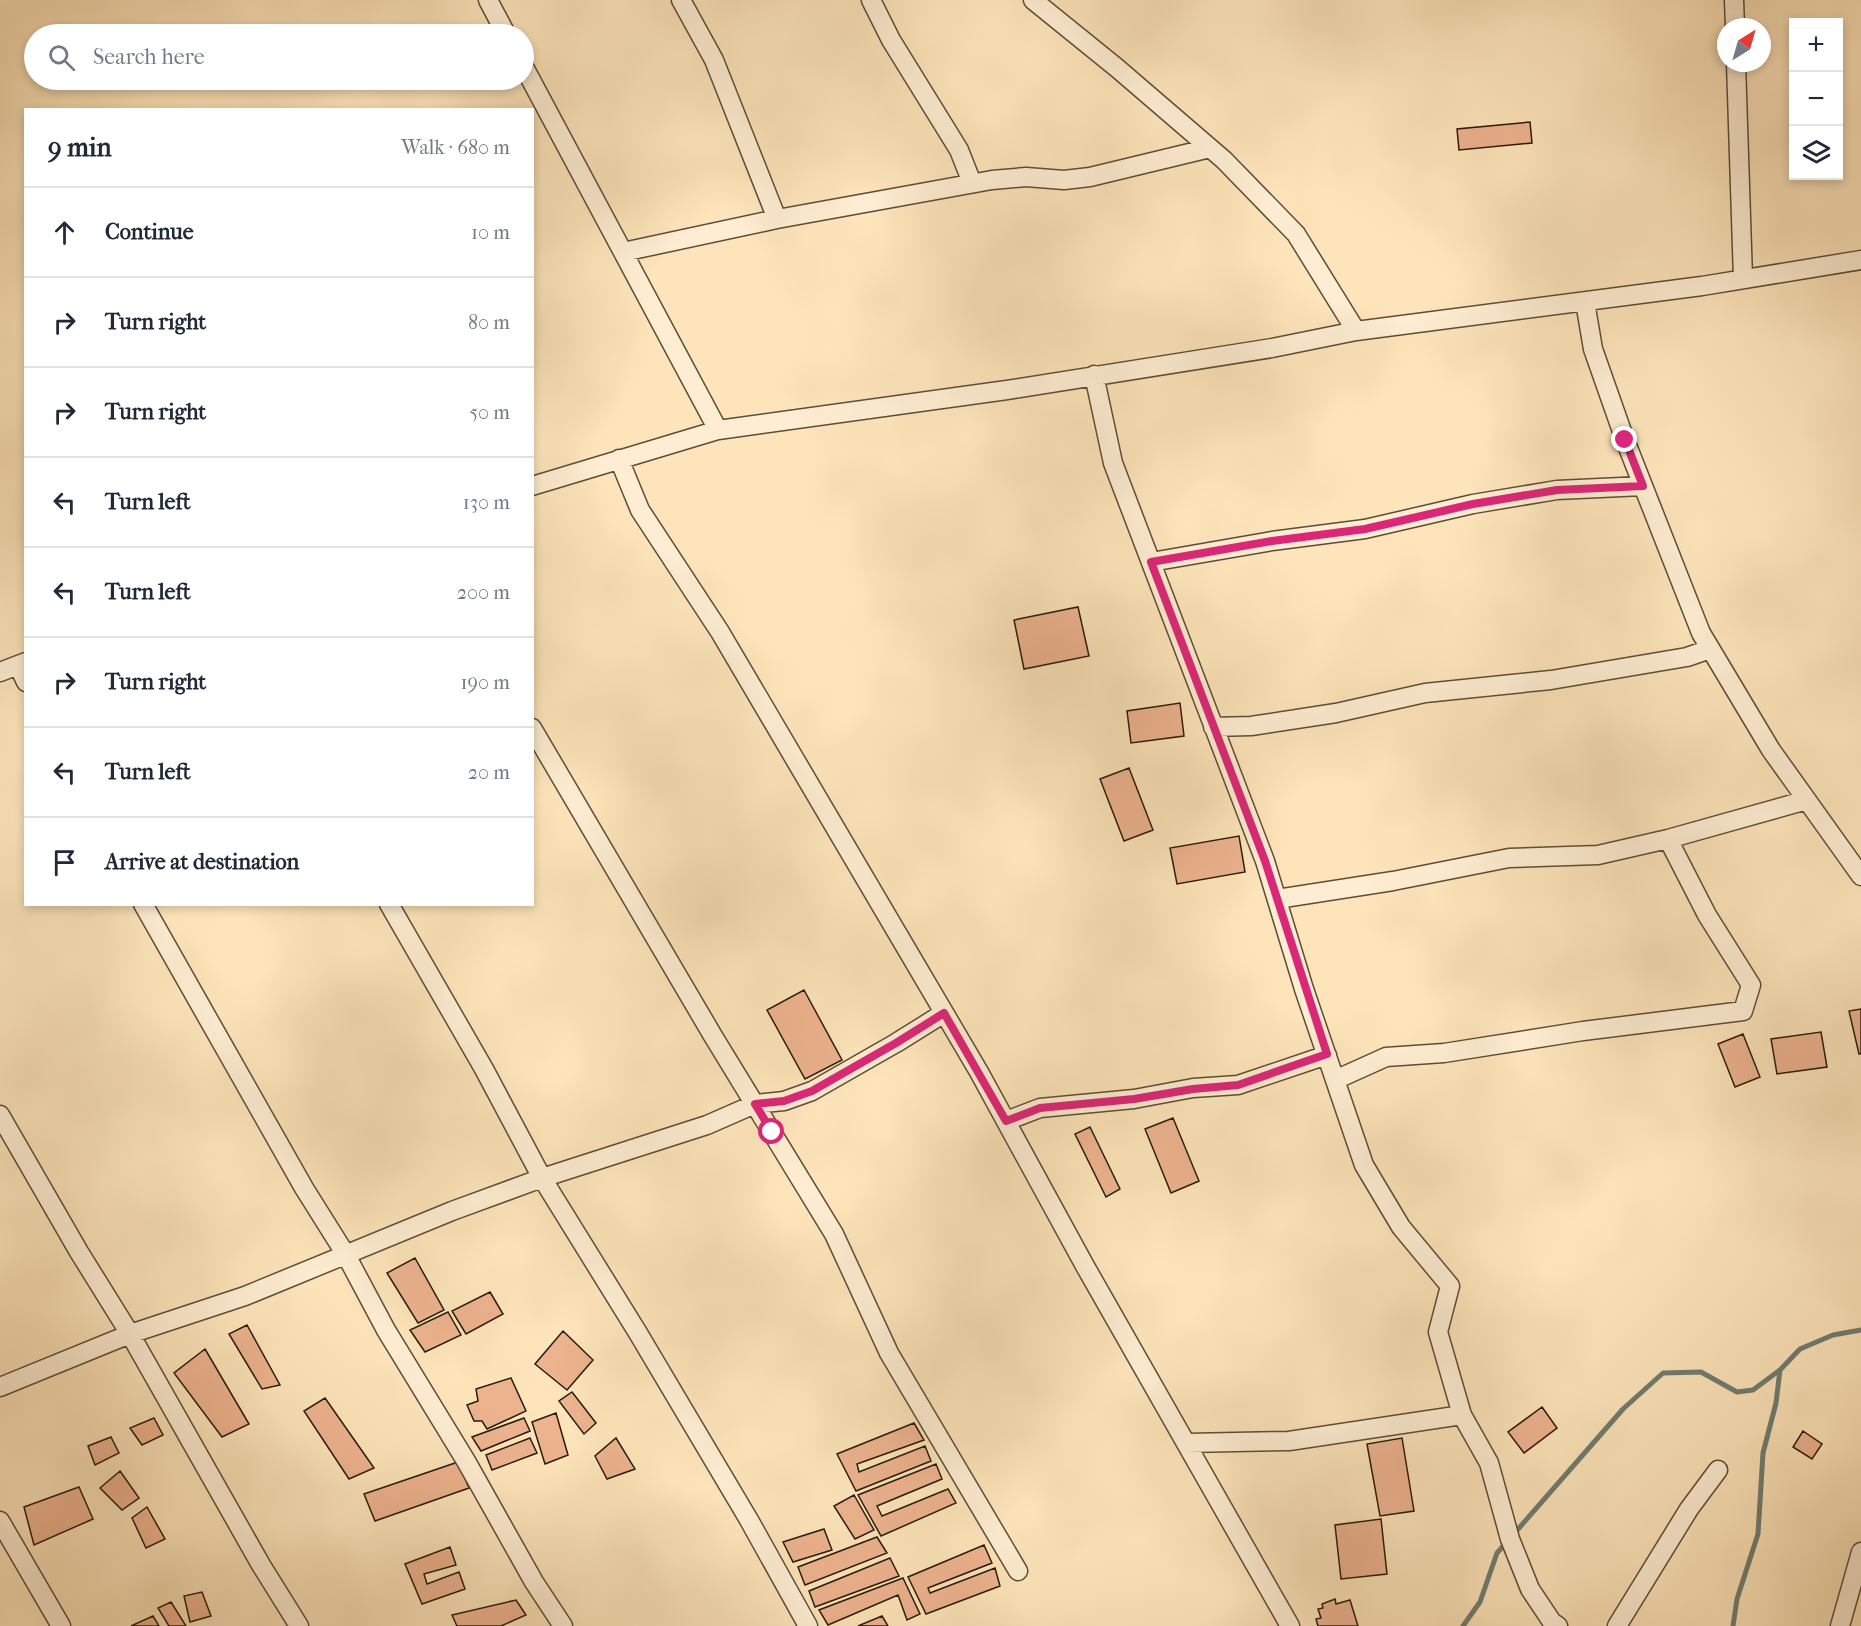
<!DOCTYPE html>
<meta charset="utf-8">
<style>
body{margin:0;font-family:"IM FELL French Canon",serif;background:#f6f6f7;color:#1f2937}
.controls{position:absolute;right:18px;top:18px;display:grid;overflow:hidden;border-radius:0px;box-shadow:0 3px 9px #0003}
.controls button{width:54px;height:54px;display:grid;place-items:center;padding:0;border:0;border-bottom:2px solid #e0e1e3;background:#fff;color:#1f2937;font:30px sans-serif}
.compass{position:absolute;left:1717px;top:18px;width:54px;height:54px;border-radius:50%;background:#fff;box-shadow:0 3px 9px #0003;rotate:37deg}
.stop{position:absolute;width:18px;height:18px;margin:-14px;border:4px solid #db2777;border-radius:50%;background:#fff}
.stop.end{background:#db2777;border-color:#fff;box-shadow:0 2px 6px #0008}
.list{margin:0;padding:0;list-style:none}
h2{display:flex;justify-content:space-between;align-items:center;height:78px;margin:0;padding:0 24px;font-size:26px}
h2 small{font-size:20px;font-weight:400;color:#747a83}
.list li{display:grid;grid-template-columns:39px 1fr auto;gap:18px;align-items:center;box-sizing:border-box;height:90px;padding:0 24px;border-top:2px solid #e0e1e3}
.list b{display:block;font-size:22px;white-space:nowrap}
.list em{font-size:20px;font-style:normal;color:#747a83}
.icon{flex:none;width:33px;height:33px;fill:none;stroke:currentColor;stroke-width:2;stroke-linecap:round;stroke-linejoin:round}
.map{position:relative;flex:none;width:1861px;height:1626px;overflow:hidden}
.search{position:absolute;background:#fff;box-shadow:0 3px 9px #0003;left:24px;top:24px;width:510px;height:66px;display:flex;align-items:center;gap:15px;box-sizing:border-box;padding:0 21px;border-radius:33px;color:#747a83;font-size:22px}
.panel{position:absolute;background:#fff;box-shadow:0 3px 9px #0003;left:24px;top:108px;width:510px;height:798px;border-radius:0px}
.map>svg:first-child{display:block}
</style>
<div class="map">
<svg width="1861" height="1626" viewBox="0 0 1861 1626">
<rect width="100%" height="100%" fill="#fde4ba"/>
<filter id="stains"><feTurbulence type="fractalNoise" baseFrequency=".00333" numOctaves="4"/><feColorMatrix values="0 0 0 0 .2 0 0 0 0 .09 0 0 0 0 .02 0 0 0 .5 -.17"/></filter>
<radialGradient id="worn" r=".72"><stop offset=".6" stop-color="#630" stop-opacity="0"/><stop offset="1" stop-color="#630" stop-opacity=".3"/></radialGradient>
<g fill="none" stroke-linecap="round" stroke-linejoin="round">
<path stroke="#717d71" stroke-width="5" d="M1512,1536l111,-127 40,-36 38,-1 36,20 16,-2 27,-20 20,-21 33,-14 28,-5
M1463,1626l17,-24 17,-49 9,-10
M1733,1626l4,-27 21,-65 5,-81 13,-50 4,-33"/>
</g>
<path fill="#edb38f" stroke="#281b0a" stroke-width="1.5" d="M1530,122l2,21 -73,7 -2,-21z
M1078,607l11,49 -65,13 -10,-49z
M1180,703l4,33 -53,7 -4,-32z
M1129,768l24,62 -29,11 -24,-62z
M1239,836l6,36 -68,12 -7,-36z
M804,990l38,70 -37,19 -38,-69z
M1861,1009v45h-2l-10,-43z
M1821,1032l6,35 -50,7 -6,-35z
M1743,1034l17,43 -25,10 -17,-43z
M1173,1118l26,63 -28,12 -26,-64z
M1090,1127l30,62 -14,8 -31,-63z
M415,1258l29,52 -26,13 -31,-50z
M490,1292l13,22 -37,20 -14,-23z
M448,1312l13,23 -36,17 -15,-22z
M247,1325l33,60 -18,4 -33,-55z
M563,1331l30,29 -26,30 -32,-26z
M205,1349l44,75 -27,13 -48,-64z
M511,1378l15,33 -39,18 -5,-8h-8l-7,-16 11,-4 -2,-12z
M572,1392l24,31 -12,11 -25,-33z
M325,1398l49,70 -25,11 -45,-68z
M1542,1407l15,21 -33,25 -16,-21z
M556,1413l12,42 -23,9 -13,-42z
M154,1418l9,17 -21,10 -12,-17z
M524,1418l6,13 -49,20 -9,-14z
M914,1423l10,17 -67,24 2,8 66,-26 6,15 -75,30 -19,-37z
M1803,1431l19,13 -10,15 -19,-12z
M111,1437l8,16 -24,12 -7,-19z
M530,1438l7,15 -45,17 -6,-15z
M616,1438l19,31 -28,10 -12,-23z
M1402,1438l12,73 -34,5 -13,-72z
M458,1462l11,26 -94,33 -11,-27z
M936,1464l6,15 -65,27 5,10 66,-27 8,14 -75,33 -23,-41z
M120,1471l19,27 -17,12 -22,-22z
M79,1487l14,32 -59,26 -10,-38z
M854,1495l20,35 -19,9 -21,-33z
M147,1507l18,32 -19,9 -14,-30z
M1381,1519l6,55 -46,5 -6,-54z
M824,1529l8,21 -39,12 -10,-20z
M877,1537l10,16 -82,32 -7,-18z
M984,1545l8,18 -64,25 2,5 65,-25 5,18 -74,28 -18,-37z
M450,1547l6,18 -32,9 3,10 32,-12 6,17 -43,15 -17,-40z
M890,1558l9,18 -84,31 -6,-16z
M903,1578l17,36 -13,6 -9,-25 -70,30 -9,-15z
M202,1592l9,24 -21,6 -6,-26z
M1335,1599l1,5 14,-4 8,26h-40l-2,-7 5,-1 -3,-9 5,-1 -1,-4z
M516,1600l10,15 -25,11h-44l-5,-11z
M171,1602l15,24h-17l-11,-18z
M153,1616l6,10h-28z
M882,1616l6,10h-30z"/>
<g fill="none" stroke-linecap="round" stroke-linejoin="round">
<defs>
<path id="minor" d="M488,0l18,34
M681,0l33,60 63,159
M871,0l20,40 68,110 13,33
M1033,0l84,68 107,92 72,74 60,97
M1734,0l1,27
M1736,63l7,216
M524,67l194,363
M623,252l154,-33 215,-39 34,-3 38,3 26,-3 120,-29
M1585,302l8,47 32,91 76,193 70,117 90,126
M1094,375l19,88 152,398 39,128 60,176 37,62 49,59 -12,46 24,83 27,48 21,76 20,50 22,33 6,4
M619,459l21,51 80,122 259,440 106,194 205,360
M532,486l186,-56 289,-40 265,-42 84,-17 346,-45 159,-26
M1151,562l121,-21 93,-12 108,-25 84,-14 86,-4
M18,665l8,17
M0,672l26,-10
M1213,727l38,-1 85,-13 89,-20 126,-13 136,-23 23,-8
M532,728l181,308 121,198 55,119 129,218
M1277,899l116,-18 116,-23 89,-3 70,-16 139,-39
M143,904l161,284 42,67 40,75 80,131 68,121 29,44
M389,904l95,165 58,109 96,155 111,187 59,106
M1335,1080l51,-23 58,-4 139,-22 160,-20 8,-26 -44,-70 -39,-76
M0,1115l79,137 51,82 131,231 38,61
M1006,1121l34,-13 94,-9 59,-11 45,-3 89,-30
M0,1387l130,-53 115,-38 207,-85 90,-33 165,-53 48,-21 29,-3 28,-10 84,-48 48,-30
M1187,1443l102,-2 173,-26
M0,1521l61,105
M1617,1626l72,-117 29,-39
M1840,1626l21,-74"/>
</defs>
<use href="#minor" stroke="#5d4d36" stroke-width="21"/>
<use href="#minor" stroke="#feedd2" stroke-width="18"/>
</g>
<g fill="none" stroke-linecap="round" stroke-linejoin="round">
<path stroke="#db2777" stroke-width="8" d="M772,1132l-17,-28 29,-3 28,-10 84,-48 48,-30 62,108 34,-13 94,-9 59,-10 45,-4 89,-31 -62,-193 -114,-299 121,-21 93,-12 108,-25 84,-14 86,-4 -18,-46"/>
</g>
<rect width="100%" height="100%" filter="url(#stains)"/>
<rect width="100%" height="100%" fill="url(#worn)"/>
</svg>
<div class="controls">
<button>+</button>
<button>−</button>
<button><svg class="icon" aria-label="layers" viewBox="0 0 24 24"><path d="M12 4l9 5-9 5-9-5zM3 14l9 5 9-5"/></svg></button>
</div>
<svg class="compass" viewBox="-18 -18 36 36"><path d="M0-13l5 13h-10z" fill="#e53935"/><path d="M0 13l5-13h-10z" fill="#747a83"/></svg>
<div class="stop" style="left:772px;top:1132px"></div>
<div class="stop end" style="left:1625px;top:440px"></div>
<div class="search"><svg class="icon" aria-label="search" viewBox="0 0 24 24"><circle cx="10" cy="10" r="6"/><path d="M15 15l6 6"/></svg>Search here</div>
<section class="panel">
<h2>9 min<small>Walk · 680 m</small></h2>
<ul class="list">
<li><svg class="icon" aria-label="ahead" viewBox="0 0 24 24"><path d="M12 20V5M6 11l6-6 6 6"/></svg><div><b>Continue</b></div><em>10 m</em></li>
<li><svg class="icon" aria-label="right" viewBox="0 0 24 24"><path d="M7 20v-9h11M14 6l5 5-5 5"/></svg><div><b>Turn right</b></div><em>80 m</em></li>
<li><svg class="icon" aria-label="right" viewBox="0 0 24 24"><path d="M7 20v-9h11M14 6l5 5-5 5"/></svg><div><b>Turn right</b></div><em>50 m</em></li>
<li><svg class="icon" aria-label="left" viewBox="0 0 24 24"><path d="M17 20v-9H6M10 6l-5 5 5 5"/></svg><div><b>Turn left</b></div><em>130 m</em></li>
<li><svg class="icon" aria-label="left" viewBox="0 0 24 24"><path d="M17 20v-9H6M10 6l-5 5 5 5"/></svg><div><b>Turn left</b></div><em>200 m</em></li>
<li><svg class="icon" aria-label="right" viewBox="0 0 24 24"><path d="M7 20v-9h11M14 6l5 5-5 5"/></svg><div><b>Turn right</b></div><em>190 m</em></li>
<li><svg class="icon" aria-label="left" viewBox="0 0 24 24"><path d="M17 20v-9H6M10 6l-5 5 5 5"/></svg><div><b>Turn left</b></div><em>20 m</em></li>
<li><svg class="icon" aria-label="arrive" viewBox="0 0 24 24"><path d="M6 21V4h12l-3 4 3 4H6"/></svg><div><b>Arrive at destination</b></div></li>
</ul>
</section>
</div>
